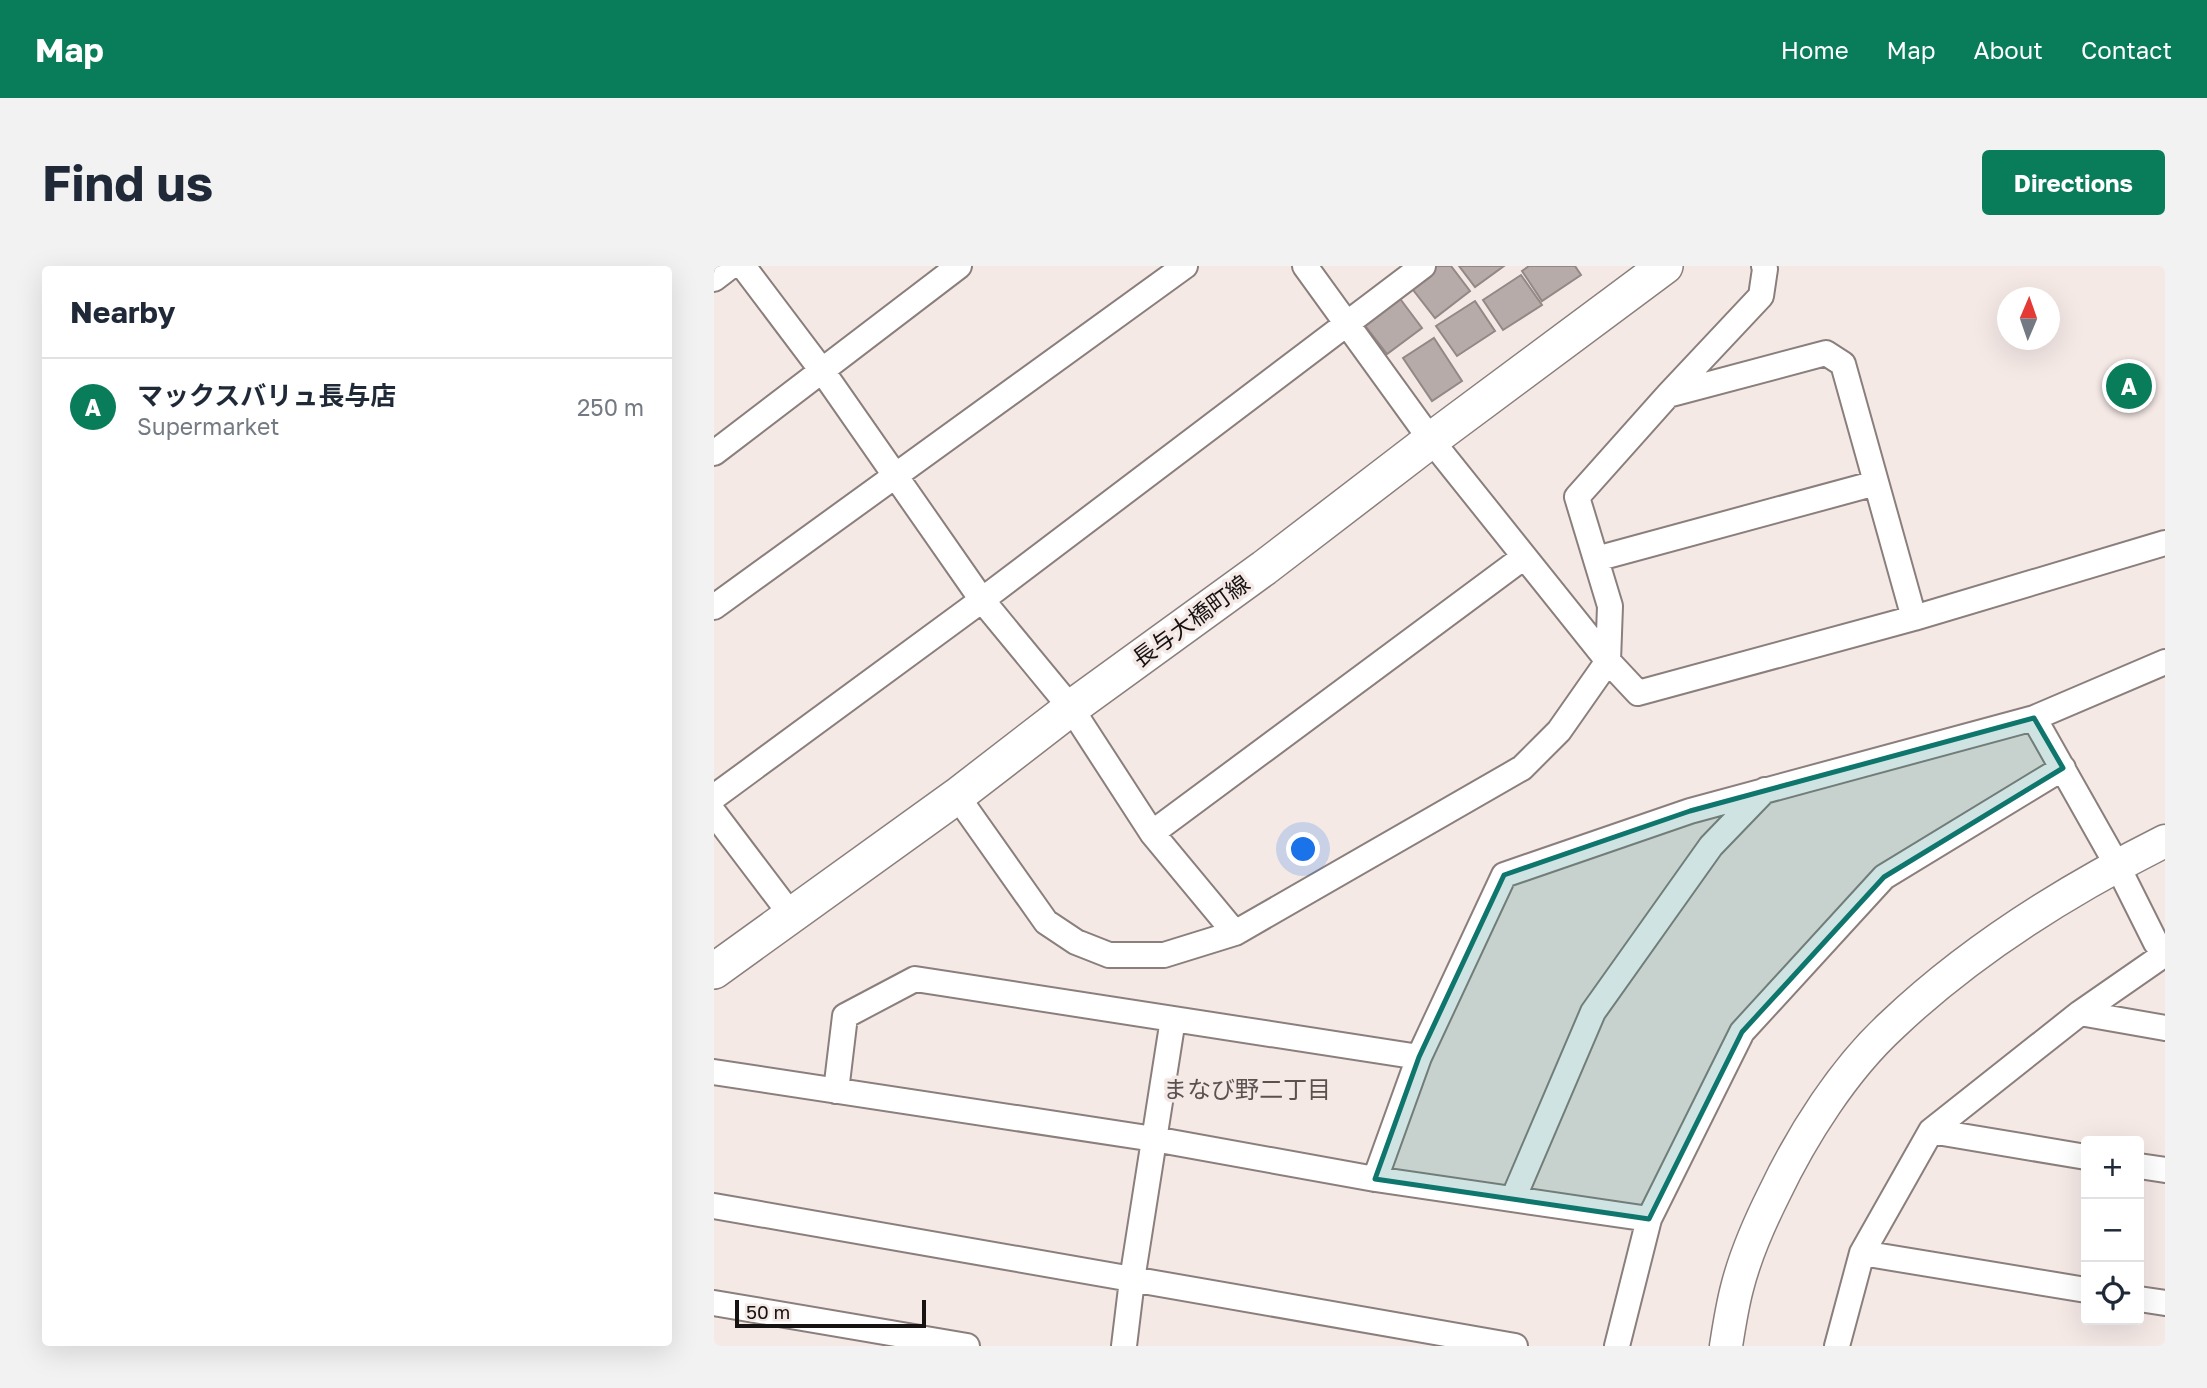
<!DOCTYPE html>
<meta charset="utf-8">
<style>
body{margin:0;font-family:"Golos Text","Noto Sans JP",sans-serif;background:#f2f2f3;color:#1f2937}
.controls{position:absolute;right:21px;bottom:21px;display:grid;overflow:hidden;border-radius:7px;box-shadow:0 7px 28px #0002}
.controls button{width:63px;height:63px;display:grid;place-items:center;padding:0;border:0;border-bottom:2px solid #e0e1e3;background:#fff;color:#1f2937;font:35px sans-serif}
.compass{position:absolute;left:1283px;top:21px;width:63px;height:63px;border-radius:50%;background:#fff;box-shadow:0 7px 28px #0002;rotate:2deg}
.scale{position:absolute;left:21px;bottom:18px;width:191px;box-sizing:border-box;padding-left:7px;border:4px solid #171313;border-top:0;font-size:19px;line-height:24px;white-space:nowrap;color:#171313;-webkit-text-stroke:5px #f5e9e6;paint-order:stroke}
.you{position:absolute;left:590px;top:584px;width:24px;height:24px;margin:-18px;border:5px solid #fff;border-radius:50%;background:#1a73e8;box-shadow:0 0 0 10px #1a73e833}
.badge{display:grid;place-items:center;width:46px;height:46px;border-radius:50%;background:#097c59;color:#fff;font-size:23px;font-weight:700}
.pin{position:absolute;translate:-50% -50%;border:4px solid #fff;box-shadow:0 2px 7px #0006}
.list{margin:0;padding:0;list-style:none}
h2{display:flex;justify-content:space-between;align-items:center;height:91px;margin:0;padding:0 28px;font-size:30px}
h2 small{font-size:23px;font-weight:400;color:#747a83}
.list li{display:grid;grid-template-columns:46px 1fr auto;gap:21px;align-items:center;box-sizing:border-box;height:98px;padding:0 28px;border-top:2px solid #e0e1e3}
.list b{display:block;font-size:26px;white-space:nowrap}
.list p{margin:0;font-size:23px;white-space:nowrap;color:#747a83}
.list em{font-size:23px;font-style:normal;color:#747a83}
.icon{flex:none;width:38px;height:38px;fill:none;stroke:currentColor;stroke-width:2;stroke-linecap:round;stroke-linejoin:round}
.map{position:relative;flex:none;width:1451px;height:1080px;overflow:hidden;border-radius:7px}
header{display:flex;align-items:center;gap:42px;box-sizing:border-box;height:98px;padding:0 35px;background:#097c59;color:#fff}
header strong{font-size:33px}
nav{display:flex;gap:38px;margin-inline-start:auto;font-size:24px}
.intro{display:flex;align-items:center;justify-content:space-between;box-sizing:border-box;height:168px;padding:0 42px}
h1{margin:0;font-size:49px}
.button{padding:18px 32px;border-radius:7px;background:#097c59;color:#fff;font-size:24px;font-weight:700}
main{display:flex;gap:42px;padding:0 42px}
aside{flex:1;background:#fff;border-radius:7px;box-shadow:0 7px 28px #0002}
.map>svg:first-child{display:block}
</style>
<header>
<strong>Map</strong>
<nav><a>Home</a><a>Map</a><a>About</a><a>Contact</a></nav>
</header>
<div class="intro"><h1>Find us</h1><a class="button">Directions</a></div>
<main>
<aside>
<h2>Nearby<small></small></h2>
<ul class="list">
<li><span class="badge">A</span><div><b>マックスバリュ長与店</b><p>Supermarket</p></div><em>250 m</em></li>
</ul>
</aside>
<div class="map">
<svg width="1451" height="1080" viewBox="0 0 1451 1080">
<rect width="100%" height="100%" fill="#f5e9e6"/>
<path fill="#b6aba8" stroke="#938885" stroke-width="2" d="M723,0h14l19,25 -35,27 -25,-32z
M745,0h45l-29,21z
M815,0h46l6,9 -39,26 -20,-30z
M807,9l21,30 -39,25 -20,-30z
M684,30l24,32 -35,26 -24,-31z
M761,35l20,30 -38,25 -21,-30z
M720,72l28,43 -30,20 -29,-43z"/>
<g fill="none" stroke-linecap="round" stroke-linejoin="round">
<defs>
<path id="minor" d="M29,0l80,106 159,228 89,108 81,125 83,100
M591,0l126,174 177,221 30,32 276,-75
M0,13l17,-13
M954,129l158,-42 17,11 71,254 251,-75
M0,187l245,-187
M882,293l280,-76
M0,341l471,-341
M1320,452l83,147 39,78 9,6
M243,530l89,126 30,20 33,13h55l71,-22 287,-165 37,-37 49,-70 2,-55 -33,-109 91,-102 93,-99 4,-27 -1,-3
M0,531l268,-197 441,-334
M0,547l78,103
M438,567l372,-276
M1366,747l85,15
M0,806l440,67 221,40 274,40 -32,127
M122,825l9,-75 70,-37 504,78
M1217,865l155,26
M1425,900l26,4
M661,913l44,-122 85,-182 186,-64 344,-93 131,-56
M799,933l80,-187 118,-166 54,-56
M0,940l801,140
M935,953l93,-187 142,-155 179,-109
M1148,987l224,37
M1425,1033l26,4
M0,1037l253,43
M410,1080l8,-66 41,-261
M1123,1080l25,-93 69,-122 149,-118 85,-59"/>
<path id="tertiary" d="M1012,1080c3,-19 6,-39 11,-58 8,-32 22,-64 37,-94 28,-59 70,-125 118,-169 80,-76 175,-135 273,-184"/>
<path id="secondary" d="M0,705l243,-175 114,-88 193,-140 167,-128 234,-174"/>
</defs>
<use href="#minor" stroke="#8a7f7c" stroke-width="28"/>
<use href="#tertiary" stroke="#8a7f7c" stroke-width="35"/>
<use href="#secondary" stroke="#8a7f7c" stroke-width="38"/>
<use href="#minor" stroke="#fff" stroke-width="24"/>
<use href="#tertiary" stroke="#fff" stroke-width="32"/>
<use href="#secondary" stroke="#fff" stroke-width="35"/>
</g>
<path fill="#0f766e" fill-opacity="0.2" stroke="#0f766e" stroke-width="5" stroke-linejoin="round" d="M1320,452l29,50 -179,109 -142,155 -93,187 -274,-40 44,-122 85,-182 186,-64z"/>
<g text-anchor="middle" stroke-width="7" stroke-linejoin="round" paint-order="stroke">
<g font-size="23" fill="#171313" stroke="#f5e9e6">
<text transform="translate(477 355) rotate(-36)" y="8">長与大橋町線</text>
</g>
<g font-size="24" fill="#5b514f" stroke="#f5e9e6">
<text x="533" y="832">まなび野二丁目</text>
</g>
</g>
</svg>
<div class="controls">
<button>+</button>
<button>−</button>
<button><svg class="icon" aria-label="locate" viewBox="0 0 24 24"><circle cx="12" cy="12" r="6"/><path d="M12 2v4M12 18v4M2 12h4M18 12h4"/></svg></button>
</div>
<svg class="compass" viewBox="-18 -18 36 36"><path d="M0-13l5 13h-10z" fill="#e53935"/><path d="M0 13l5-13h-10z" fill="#747a83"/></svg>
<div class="scale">50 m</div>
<div class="you"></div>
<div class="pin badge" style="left:1415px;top:120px">A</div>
</div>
</main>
